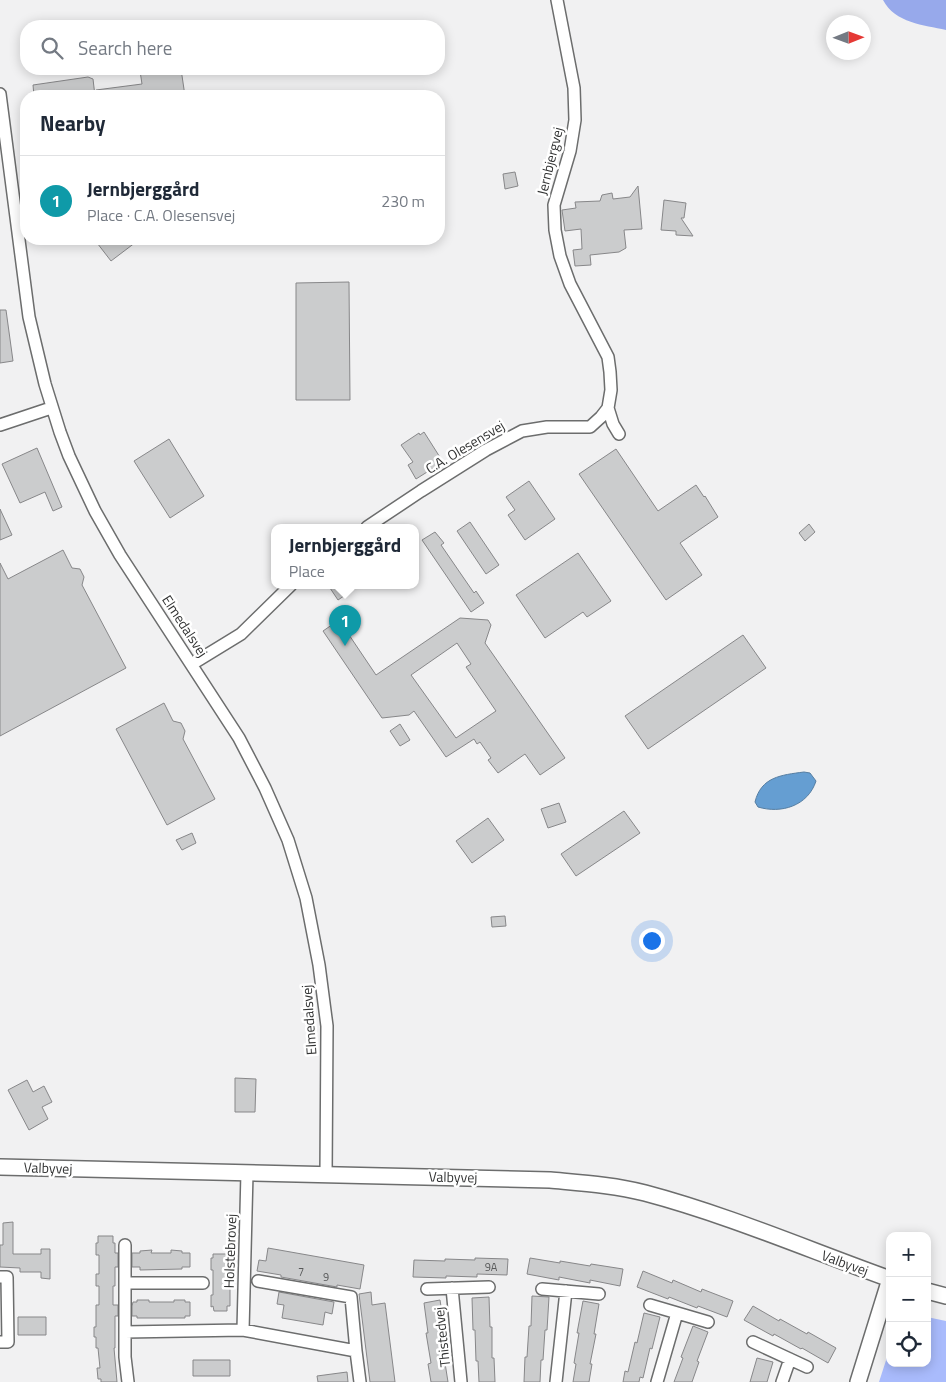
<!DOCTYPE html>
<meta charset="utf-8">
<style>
body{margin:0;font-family:"Titillium Web",sans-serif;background:#f2f2f3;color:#1f2937}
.controls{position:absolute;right:15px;bottom:15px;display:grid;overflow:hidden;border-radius:10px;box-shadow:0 2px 12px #0003}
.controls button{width:45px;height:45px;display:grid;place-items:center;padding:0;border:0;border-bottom:1px solid #e0e1e3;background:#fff;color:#1f2937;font:25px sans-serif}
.compass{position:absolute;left:826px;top:15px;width:45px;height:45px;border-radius:50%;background:#fff;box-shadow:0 2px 12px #0003;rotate:89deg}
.you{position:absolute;left:651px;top:940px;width:18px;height:18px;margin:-12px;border:4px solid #fff;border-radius:50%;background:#1a73e8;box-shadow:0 0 0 8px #1a73e833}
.badge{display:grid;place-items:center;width:32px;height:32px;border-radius:50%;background:#4f5cd2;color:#fff;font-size:16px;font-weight:700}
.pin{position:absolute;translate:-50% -41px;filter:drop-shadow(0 1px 2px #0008)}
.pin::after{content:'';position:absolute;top:26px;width:18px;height:15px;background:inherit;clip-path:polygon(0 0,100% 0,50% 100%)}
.popup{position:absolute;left:271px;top:524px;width:148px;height:65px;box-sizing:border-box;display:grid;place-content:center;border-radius:10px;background:#fff;filter:drop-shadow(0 1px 4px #0005);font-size:16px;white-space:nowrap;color:#747a83}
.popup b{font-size:19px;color:#1f2937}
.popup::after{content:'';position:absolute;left:50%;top:100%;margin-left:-10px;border:10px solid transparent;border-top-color:#fff}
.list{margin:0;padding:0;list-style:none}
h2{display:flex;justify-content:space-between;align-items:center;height:65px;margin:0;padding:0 20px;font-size:21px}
h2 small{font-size:16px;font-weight:400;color:#747a83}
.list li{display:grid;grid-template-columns:32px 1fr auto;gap:15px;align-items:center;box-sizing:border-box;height:90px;padding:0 20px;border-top:1px solid #e0e1e3}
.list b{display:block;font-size:19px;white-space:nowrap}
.list p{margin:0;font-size:16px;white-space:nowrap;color:#747a83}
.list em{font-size:16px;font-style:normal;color:#747a83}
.icon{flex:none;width:28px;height:28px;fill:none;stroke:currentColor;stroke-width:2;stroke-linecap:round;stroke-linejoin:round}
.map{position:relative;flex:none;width:946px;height:1382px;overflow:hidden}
.search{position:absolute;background:#fff;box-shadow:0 2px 12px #0003;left:20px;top:20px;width:425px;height:55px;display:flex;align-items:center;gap:12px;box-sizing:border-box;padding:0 18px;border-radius:20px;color:#747a83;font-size:19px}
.panel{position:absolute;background:#fff;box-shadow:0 2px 12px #0003;left:20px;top:90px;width:425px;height:155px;border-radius:20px}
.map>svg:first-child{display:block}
</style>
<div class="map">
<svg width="946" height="1382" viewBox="0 0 946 1382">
<rect width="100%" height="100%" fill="#f1f1f2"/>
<path fill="#a9bbfc" d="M927,1317l19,4v61h-67l11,-34v15h37z"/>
<path fill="#97a9eb" d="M883,0h63v30c-22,-5 -51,-7 -63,-30z"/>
<path fill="#659ed2" stroke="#567ea2" d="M804,772l6,1 6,8c-8,25 -35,33 -58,26l-3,-5c6,-25 26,-27 49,-30z"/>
<path fill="#cbcccd" stroke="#878789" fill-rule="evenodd" d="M158,69h23l4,27h-88l-1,-6 46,-6 -2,-13z
M88,77l5,2 2,17h-61l-1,-11z
M515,172l3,14 -13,3 -2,-15z
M638,186l4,43 -18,1 2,18 -7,4 -29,3 1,10 -16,1 -2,-16 9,-1 -1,-20 -16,2 -3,-21 14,-2 -1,-6 25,-1 2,-6 10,-2 1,6 17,-2z
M664,200l22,3 -2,15h-3l12,18 -17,-1v-4l-15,-1z
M94,239h46l-29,22z
M349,282l1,118h-54v-117z
M0,310h6l7,51 -13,2z
M424,432l19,30 -27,17 -8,-14 5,-3 -12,-17 18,-12 1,2z
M169,439l35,57 -34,22 -36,-57z
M37,448l25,59 -9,4 -8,-19 -25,11 -18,-39z
M616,449l42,62 38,-26 8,12 1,-1 13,21 -38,26 22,32 -36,25 -87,-126z
M529,481l26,38 -30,21 -17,-25 7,-5 -9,-13z
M0,509l12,26 -12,5z
M470,522l29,43 -13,9 -29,-43z
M809,524l6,8 -10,9 -6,-8z
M435,532l9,11 -3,2 33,48 2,-2 8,12 -13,9 -49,-72z
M63,550l9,18 8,1 4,8 -2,8 44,83 -126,68v-173l8,16z
M578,553l33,48 -24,16 -4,-5 -38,26 -29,-43z
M328,585h32l-22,15z
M460,618l28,2 3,5 -6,18 80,115 -25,17 -15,-21 -27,19 -10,-13 3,-2 -11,-16 -3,2 -3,-5 -28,18 -32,-46 -5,4 -27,3 -59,-87 16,-11 37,55zM457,643l14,21 -5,3 30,44 -40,27 -45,-63z
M743,635l23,33 -118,81 -23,-33z
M164,703l9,18 8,2 4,8 -2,8 32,60 -48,26 -51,-96z
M400,724l10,16 -10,6 -10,-15z
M559,803l7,19 -18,6 -7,-19z
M624,811l16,22 -64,43 -15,-22z
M488,818l16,22 -32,23 -16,-22z
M192,833l4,10 -14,7 -6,-10z
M505,916l1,10 -14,1 -1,-10z
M235,1078l21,1 -1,33h-20z
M27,1080l6,12 11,-6 8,16 -10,5 6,12 -19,11 -21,-40z
M13,1222v32h28v-5h9v30l-9,-1v-6h-21v-4l-20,-1v-22h3v-22z
M98,1236h15v7h2v10h3v14h-3v19h-2v19h5v11h-3v32h-1l3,34h-16v-3h-3l-1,-11h3l-2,-20h-2v-11h-2v-10h2v-22h3v-19h-3v-12h3v-19h-3v-12h2z
M268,1248l96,17 -4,24 -23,-4v2l-56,-10v-2l-24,-4 2,-11 7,1z
M152,1250l-1,3h20v-3l11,1v2h8v14h-8v2l-42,1v-3h-8v-14h8v-2z
M213,1254h14v4h3v48h-3v5h-13l-1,-5 -2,1v-12h2v-25h-2v-12h2z
M475,1258l33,1 -1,16 -30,-1v3l-31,-1v2l-33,-1 1,-17 31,1v-2l30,1z
M530,1258l30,5v-2l30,5 1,-2 32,5 -3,17 -30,-6v3l-31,-6v3l-32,-6z
M643,1271l29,12 1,-3 28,12 1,-3 31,12 -6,16 -29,-11 -1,2 -28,-11 -1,2 -31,-12z
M279,1292l55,10 -2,12 -7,-2 -2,13 -41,-7 2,-13 -7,-1z
M371,1292l1,13 13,-2 10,79h-25l-11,-88z
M532,1296l17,1 -2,33h-2l-2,30h-2l-1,22h-16l1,-25h2l2,-31h2z
M489,1297l1,30h2v31h2l1,24h-16l-1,-21h-2l-1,-31h-2l-1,-32z
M137,1300h12v2h25v-2h11v2h5v14h-5v2h-48v-2h-5v-10l1,-4h4z
M440,1300l5,32 -3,1 5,30h-2l3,19h-17l-3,-18 3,-1 -5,-30h2l-4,-30z
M583,1301l16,3 -5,30h2l-6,30h2l-3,18h-16l3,-18 -2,-1 5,-30h-2z
M753,1306l26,15 1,-2 27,15 1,-2 28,16 -8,15 -26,-15 -1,1 -27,-15 -1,2 -29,-16z
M644,1313l16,4 -8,32 -2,-1 -7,30 -3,-1 -1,5h-16l2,-11 3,1 7,-30 2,1z
M18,1317h28v18h-28z
M693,1326l15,6 -11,29 2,1 -7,20h-18l9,-24 -2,-1z
M757,1358l16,4 -6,20h-17z
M193,1360h37v16h-37z
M347,1372l1,10h-30l-1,-6z"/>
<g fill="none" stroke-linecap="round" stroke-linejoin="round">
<defs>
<path id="street" d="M0,94l29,223 16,67 15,48 9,24 26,55 25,44 119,183 26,50 23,52 18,58 13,67 8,61 -1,149
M608,408l5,16 6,10
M0,425l51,-17
M367,527l54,-36 65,-41 36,-19 25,-4h43l11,-10 7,-9 3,-18 -1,-18 -2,-15 -38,-73 -10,-28 -5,-26 -1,-25 16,-54 5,-31 -1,-32 -17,-88
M192,664l49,-30 50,-49
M247,1173l-4,157 113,21 4,31
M125,1245v112l3,25
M0,1277h7l1,65h-8
M258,1281l93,16 5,54
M125,1283h78
M452,1288l9,94
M427,1289l62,-2
M542,1289l57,5
M650,1305l58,17
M125,1332l118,-2
M753,1342l54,25
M556,1382l10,-91
M657,1382l20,-69
M782,1382l8,-23"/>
<path id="secondary" d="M0,1167l550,13c32,3 64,5 95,13 83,22 164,57 245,86l-32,103
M927,1291l19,5"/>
</defs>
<use href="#street" stroke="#6c6d6d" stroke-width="14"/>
<use href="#secondary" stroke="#6c6d6d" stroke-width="18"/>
<use href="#street" stroke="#fff" stroke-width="11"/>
<use href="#secondary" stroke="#fff" stroke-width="15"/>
</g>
<g text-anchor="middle" stroke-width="5" stroke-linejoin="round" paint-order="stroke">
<g font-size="11" fill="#58595a">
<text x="491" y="1271">9A</text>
<text x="301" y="1276">7</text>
<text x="326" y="1281">9</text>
</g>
<g font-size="14" fill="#323333" stroke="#fff">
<text transform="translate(550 161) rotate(-76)" y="5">Jernbjergvej</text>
<text transform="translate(465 447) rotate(-31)" y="5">C.A. Olesensvej</text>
<text transform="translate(185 626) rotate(57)" y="5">Elmedalsvej</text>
<text transform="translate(309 1020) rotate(-94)" y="5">Elmedalsvej</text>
<text transform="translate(48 1168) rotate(2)" y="5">Valbyvej</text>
<text transform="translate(453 1177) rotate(1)" y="5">Valbyvej</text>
<text transform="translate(230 1251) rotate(-88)" y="5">Holstebrovej</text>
<text transform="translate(845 1263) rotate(20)" y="5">Valbyvej</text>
<text transform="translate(442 1337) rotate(-96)" y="5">Thistedvej</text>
</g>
</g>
</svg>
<div class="controls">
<button>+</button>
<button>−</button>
<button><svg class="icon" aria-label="locate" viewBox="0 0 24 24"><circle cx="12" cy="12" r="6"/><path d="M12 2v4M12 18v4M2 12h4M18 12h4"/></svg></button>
</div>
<svg class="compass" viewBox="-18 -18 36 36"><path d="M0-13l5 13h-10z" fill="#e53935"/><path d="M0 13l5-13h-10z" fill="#747a83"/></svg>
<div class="you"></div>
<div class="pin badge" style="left:345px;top:646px;background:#0f9aa8">1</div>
<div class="popup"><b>Jernbjerggård</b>Place</div>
<div class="search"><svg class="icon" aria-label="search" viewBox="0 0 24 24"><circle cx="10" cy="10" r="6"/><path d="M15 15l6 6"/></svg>Search here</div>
<section class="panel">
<h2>Nearby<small></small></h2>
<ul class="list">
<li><span class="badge" style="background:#0f9aa8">1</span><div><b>Jernbjerggård</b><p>Place · C.A. Olesensvej</p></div><em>230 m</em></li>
</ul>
</section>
</div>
